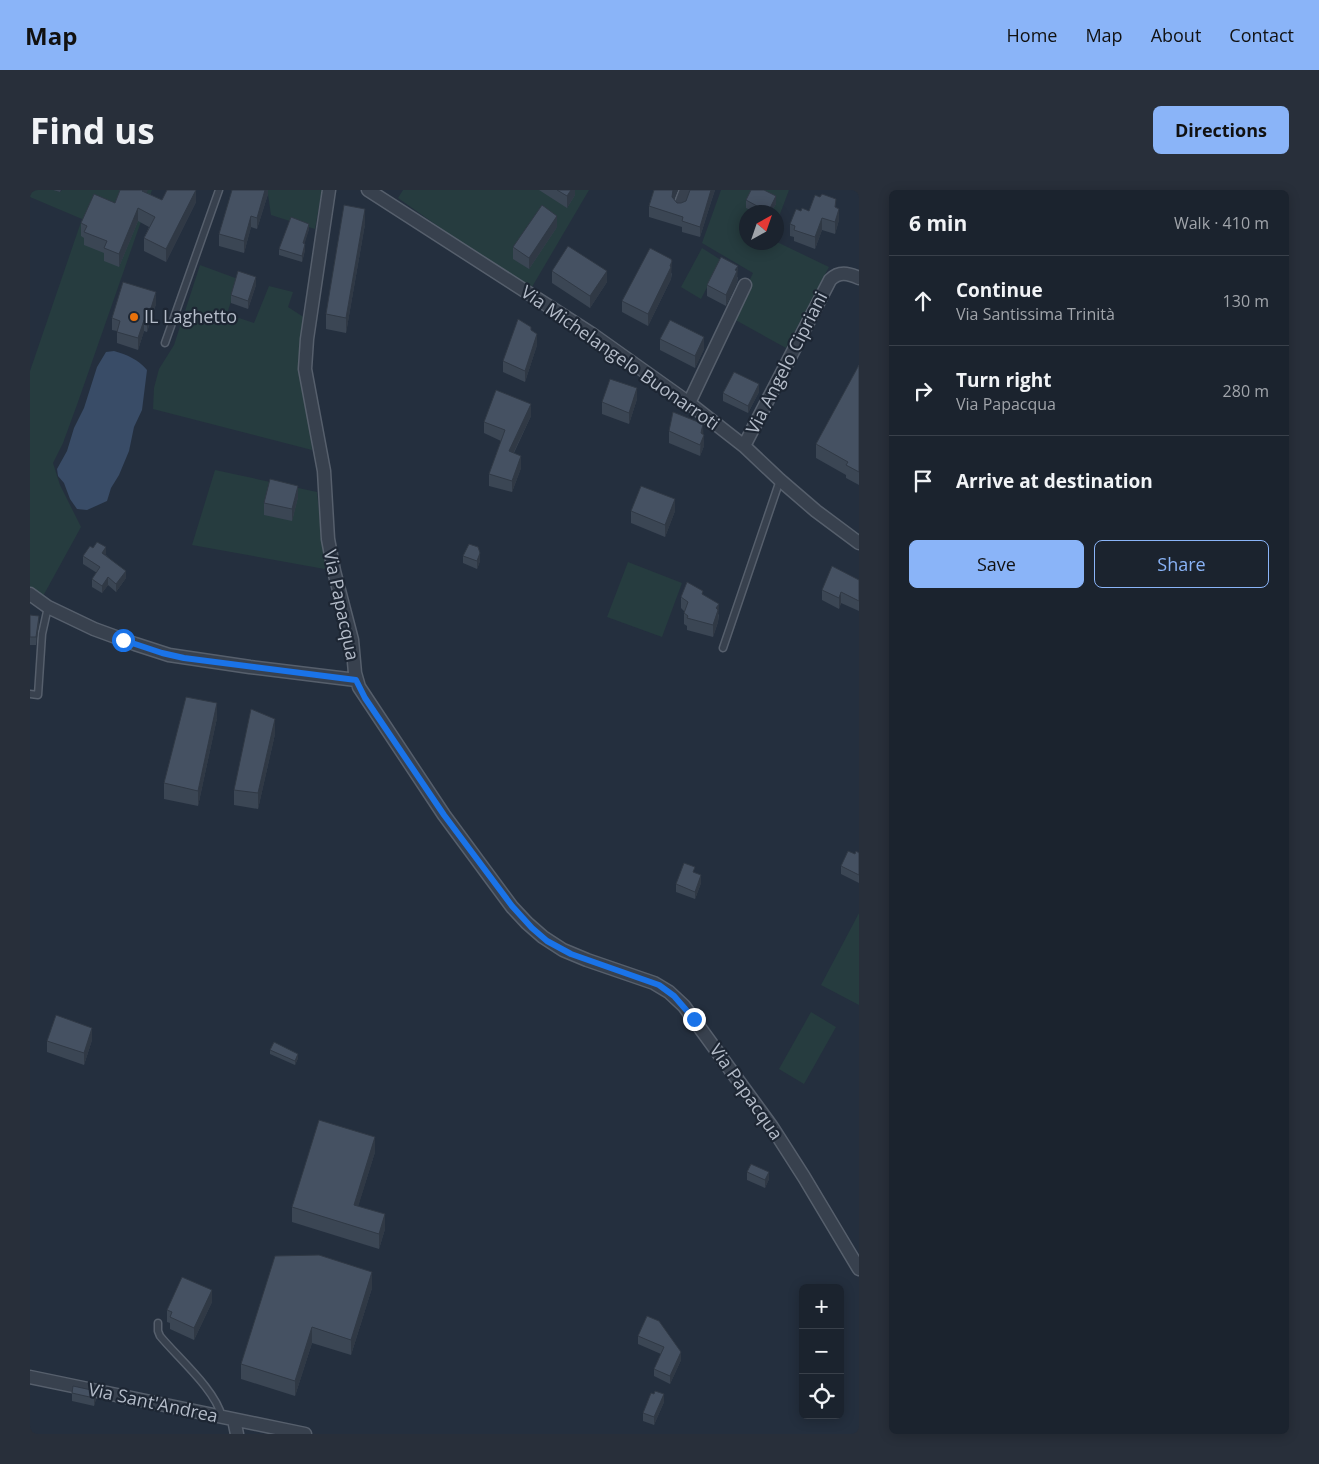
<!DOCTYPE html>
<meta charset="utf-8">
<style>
body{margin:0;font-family:"Open Sans",sans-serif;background:#282f3a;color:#f1f3f6}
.controls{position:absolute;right:15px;bottom:15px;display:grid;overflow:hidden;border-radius:8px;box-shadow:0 2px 12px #0003}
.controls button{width:45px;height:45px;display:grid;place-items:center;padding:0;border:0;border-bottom:1px solid #39404a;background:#1b232e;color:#f1f3f6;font:25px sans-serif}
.compass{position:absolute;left:709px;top:15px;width:45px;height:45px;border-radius:50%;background:#1b232e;box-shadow:0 2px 12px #0003;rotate:40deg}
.stop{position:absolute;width:15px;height:15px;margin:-11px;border:4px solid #1a73e8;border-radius:50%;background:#fff}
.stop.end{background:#1a73e8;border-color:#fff;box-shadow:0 1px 5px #0008}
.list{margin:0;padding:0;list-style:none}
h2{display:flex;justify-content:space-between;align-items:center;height:65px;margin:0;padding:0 20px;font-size:21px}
h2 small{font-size:16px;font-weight:400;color:#a0a4aa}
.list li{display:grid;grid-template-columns:32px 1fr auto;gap:15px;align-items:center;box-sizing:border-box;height:90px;padding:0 20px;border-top:1px solid #39404a}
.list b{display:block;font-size:19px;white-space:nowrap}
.list p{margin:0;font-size:16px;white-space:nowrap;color:#a0a4aa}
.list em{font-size:16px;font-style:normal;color:#a0a4aa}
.actions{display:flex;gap:10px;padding:15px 20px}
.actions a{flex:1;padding:11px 0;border:1px solid #8ab4f8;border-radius:8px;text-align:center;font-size:18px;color:#8ab4f8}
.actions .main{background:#8ab4f8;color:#111}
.icon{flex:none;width:28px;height:28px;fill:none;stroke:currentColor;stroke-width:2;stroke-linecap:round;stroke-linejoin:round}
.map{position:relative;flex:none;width:829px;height:1244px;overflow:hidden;border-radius:8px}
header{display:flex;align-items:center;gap:30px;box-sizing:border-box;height:70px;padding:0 25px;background:#8ab4f8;color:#111}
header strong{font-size:24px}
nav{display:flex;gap:28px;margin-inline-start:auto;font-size:18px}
.intro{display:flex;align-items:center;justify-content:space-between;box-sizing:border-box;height:120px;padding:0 30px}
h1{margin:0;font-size:35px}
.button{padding:12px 22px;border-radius:8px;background:#8ab4f8;color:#111;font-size:18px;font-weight:700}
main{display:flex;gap:30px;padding:0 30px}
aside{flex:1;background:#1b232e;border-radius:8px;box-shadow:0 2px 12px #0003}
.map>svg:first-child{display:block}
</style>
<header>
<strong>Map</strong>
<nav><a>Home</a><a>Map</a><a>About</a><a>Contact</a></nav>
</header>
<div class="intro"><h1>Find us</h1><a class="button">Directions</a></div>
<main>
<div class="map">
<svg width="829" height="1244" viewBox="0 0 829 1244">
<rect width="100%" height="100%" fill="#242f3e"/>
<path fill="#263c3f" d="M0,0h23l7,2 2,-2h90l-74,212 -15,41 -10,20 7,22 21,42 -39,71 -12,-11v-216l52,-152 -52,-22z
M225,0h67l-7,39 -44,-14 -3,-21z
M373,0h186l-57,97 -66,-41 -68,-48z
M691,0h68l-12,32 -1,-10h-30v30h31l52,25 -43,81 -54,-30 21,-45 -51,-30z
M672,58l19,12 -20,39 -20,-12z
M170,75l38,14 -11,35 27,9 15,-37 24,6 -5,15 17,11 7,132 -159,-41 1,-21 5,-19 15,-24z
M185,280l102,22 3,29 10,49 -138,-25z
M598,372l54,21 -20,54 -55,-20z
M829,723v92l-38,-20z
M781,822l25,15 -32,57 -25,-15z"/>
<path fill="#394c67" d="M84,161c13,4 24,8 33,19l-5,40 -8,17 -5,24 -10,24 -8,13 -4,13 -20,9 -10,-1 -7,-10 -6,-16 -6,-7 -1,-7 10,-18 7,-23 10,-20 13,-41 9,-15z"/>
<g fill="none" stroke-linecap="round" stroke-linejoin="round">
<defs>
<path id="lane" d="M135,153l54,-153
M693,458l57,-168
M0,504l8,1 4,-61 6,-27
M128,1133v8l2,5c18,22 55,53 62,81"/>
<path id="street" d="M299,0l-22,149 -2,30 19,102 4,68 6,32 18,69 3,33 4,14 85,128 68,92 15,16 16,14 20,13 24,10 67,23 15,9 15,14 88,121 32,50 55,92
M338,0l224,144 97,69 55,43 36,34 36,31 43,32
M650,16l6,-16
M659,213l56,-118
M714,256l86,-166c9,-9 18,-7 29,-2
M0,404l18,13 46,22 41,15 34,11 81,12 106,13
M0,1187l275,57
M204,1230l3,14"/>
</defs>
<use href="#lane" stroke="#565f6c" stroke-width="9"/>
<use href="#street" stroke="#565f6c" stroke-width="15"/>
<use href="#lane" stroke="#38414e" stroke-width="6"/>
<use href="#street" stroke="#38414e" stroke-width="12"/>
</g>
<path fill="#3b4654" d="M23,0h8l-1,2z
M238,0v4l-11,35 -6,-2 -7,26 -25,-7v-12z
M509,0h36v5l-8,13z
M624,0h24l-4,9 3,4h4l5,-2 4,-11h25l-4,12 -11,35 -18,-5v-5l-33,-10v-11z
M117,3l15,7 34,2 -30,60 -22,-11v-13l5,-11 -11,-6 -19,46 -15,-6v-8l-20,-8v-7l-3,-2v-13l34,-20z
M716,10l30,4 -5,8h-16l-9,-4z
M806,17l3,13 -4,14 -13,-4 -7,19 -21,-8v-4l-4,-1v-12l19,-13z
M335,34l-19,109 -20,-4v-15z
M527,37l-28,42 -16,-10v-12z
M279,39l-5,15 1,6 -3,12 -23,-7v-6z
M522,81l55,11 -17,26 -38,-25z
M642,83l-1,6 -23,47 -26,-14v-11z
M708,87l-1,6 -11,23 -19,-10v-11z
M226,95l-8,24 -17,-6v-8z
M126,114l-9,28 -3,-1 -6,19 -21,-7v-12l-5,-1v-12z
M630,149l44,10 -9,19 -35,-18z
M507,155l-12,37 -22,-10v-11z
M829,175v120l-13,-7v-3l-30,-17v-14z
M729,202l-11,21 -25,-12v-8z
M607,209l-8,25 -27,-10v-12z
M501,226l-17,37 7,15 -9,24 -23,-6v-12l12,-33 -17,-8v-11z
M639,241l34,3 1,12 -4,10 -31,-13z
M268,307l-6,24 -28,-6v-12z
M601,321h44l-10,26 -34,-14z
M76,365l20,23 -10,14 -8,-7 -6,8 -10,-6v-8l5,-6 -14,-9v-8z
M433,366l17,5 -3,8 -14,-6z
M829,390v31l-18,-8 -2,6 -17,-9v-10z
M673,405l16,20 -1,7 -5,15 -26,-7v-4l-3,-2v-13l-3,-3v-11z
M0,425l9,8 -3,22h-6z
M187,528l-19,88 -34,-7v-16z
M245,544l-17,75 -24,-4v-15z
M829,663v30l-18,-9v-8l14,-12z
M665,683l6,10 -6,16 -19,-7v-8z
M62,850l-8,25 -37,-13v-11z
M240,860l28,8 -3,7 -25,-11z
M345,962l-17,54 27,23 -6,20 -87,-27v-15z
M717,982l22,7 -4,9 -18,-8z
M342,1098l-21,67 -39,-12 -17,53 -54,-17v-15z
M182,1112l-18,38 -24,-11v-6l-3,-1v-12z
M617,1126l34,44 -11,24 -16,-8v-7l7,-15 -23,-10v-8z
M66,1201v8l-2,7 -22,-5v-8z
M624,1204l10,8 -10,23 -11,-4v-8z"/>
<path fill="#303945" d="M113,0h5l-6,14z
M166,0v12l-30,60v-13z
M235,0h3v4l-11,35v-11z
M541,0h4v5l-8,13v-12z
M643,0h5l-6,13v-10z
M681,0h4l-4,12 -11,35v-10z
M746,6v8l-5,8h-3z
M108,18v13l-19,46v-13z
M335,19v15l-19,109v-15z
M809,19v11l-4,14v-12z
M221,26v11l-7,26v-12z
M527,26v11l-28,42v-11z
M792,28v12l-7,19v-12z
M279,34v5l-6,20v-6z
M275,54v6l-3,12v-6z
M642,71l-1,18 -23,47v-12z
M708,76l-1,17 -11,23v-11z
M577,81v11l-17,26v-12z
M226,87v8l-8,24v-8z
M126,102v12l-9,28v-11z
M114,130v11l-6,19v-12z
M507,144v11l-12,37v-11z
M674,147v12l-9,19v-12z
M729,194v8l-11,21v-7z
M607,198v11l-8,25v-11z
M501,214v12l-22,46v-11z
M673,234l1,22 -4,10 1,-23z
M491,266v12l-9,24v-11z
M268,296v11l-6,24v-12z
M645,309v12l-10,26v-12z
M76,357v8l-4,-2z
M450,363v8l-3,8v-8z
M96,381v7l-10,14v-8z
M78,387v8l-6,8v-7z
M811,402v11l-2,6v-11z
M689,414l-1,18 -5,15v-12l3,-17z
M9,426v7l-3,22v-8z
M187,513v15l-19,88v-15z
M245,529v15l-17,75v-16z
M671,685v8l-6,16v-7z
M62,838v12l-8,25v-12z
M268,864v4l-3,7v-4z
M345,947v15l-21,68v-15z
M739,982v7l-4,9v-8z
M355,1024v15l-6,20v-15z
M342,1082v16l-21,67v-15z
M182,1100v12l-18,38v-12z
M282,1137v16l-17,53v-15z
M651,1162v8l-11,24v-8z
M66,1201v8l-2,7v-8z
M634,1204v8l-10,23v-8z"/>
<path fill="#455162" stroke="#303945" d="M90,0h23l-1,1 20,9 5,-10h29l-30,59 -22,-11 11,-21 -17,-9 -19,46 -15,-6 3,-7 -23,-9 3,-6 -6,-3 13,-29 21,9z
M202,0h33l-8,28 -6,-2 -7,25 -25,-7z
M527,0h14l-4,6z
M624,0h19l-1,7 5,6h4l5,-2 4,-11h21l-11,37 -18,-6 1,-4 -34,-11z
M721,0h13l12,6 -8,16 -22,-12z
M792,4l14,5 -1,8 4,2 -4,13 -13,-4 -7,19 -21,-7 1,-4 -5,-2 6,-15 5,2 1,-3 7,3 6,-16 5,2z
M314,15l21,4 -19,109 -20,-4z
M512,15l15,11 -28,42 -16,-11z
M261,27l18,7 -6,19 2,1 -3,12 -23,-7z
M538,56l39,25 -17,25 -38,-25z
M620,58l21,11 1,2 -2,5 1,1 -23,47 -26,-13z
M691,67l17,9 -3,4 2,1 -11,24 -19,-10z
M208,81l18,6 -8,24 -17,-6z
M93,92l33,10 -9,29 -3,-1 -6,18 -21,-6 3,-11 -8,-3z
M488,129l13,8v3l6,4 -12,37 -22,-10z
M640,130l34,17 -9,19 -35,-17z
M829,175v107l-13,-7 2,-3 -32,-18z
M704,182l25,12 -11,22 -25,-13z
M580,189l27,9 -8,25 -27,-11z
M466,200l35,14 -22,47 12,5 -9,25 -23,-7 16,-44 -21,-8z
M643,222l30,12 -2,9 3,2 -4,10 -31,-14z
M240,289l28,7 -6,23 -28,-6z
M611,296l34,13 -10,26 -34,-14z
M67,352l9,5 -4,6 24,18 -10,13 -8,-7 -6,9 -10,-7 8,-12 -17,-11 7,-10 3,2z
M439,354l9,3 2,6 -3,8 -14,-5z
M802,376l27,14v21l-18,-9 -2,6 -17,-8z
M657,392l16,9 -1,3 17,10 -3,4 2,2 -5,15 -26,-7 1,-2 -4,-3 4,-11 -7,-5z
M0,425l9,1 -3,21h-6z
M156,507l31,6 -19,88 -34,-8z
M221,519l24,10 -17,74 -24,-3z
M818,661l7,3 1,-3 3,2v22l-18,-9z
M654,673l11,4 -2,5 8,3 -6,17 -19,-8z
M26,825l36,13 -8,25 -37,-12z
M244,852l24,12 -3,7 -25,-11z
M289,930l56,17 -21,68 31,9 -6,20 -87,-27z
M721,974l18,8 -4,8 -18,-8z
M289,1065l53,17 -21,68 -39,-13 -17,54 -54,-17 34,-108z
M152,1087l30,13 -18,38 -24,-11 2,-5 -5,-2z
M617,1126l12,5 22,31 -11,24 -16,-7 10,-22 -26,-11z
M43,1196l23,5 -2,7 -22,-5z
M625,1201l9,3 -10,23 -11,-4 8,-20 3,1z"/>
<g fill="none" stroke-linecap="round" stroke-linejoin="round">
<path stroke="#1a73e8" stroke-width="6" d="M93,450l39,13 22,5 172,22 9,18 79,117 68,91 20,22 15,13 24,13 88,31 15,11 20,23"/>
</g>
<circle fill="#e8710a" stroke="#1d2633" stroke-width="2" cx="104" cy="127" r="5"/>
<g text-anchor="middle" stroke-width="4.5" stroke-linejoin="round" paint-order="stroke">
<g font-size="18" fill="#b4bcc9" stroke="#1d2633" text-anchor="start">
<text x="114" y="133">IL Laghetto</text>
</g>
<g font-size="18" fill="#b4bcc9" stroke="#1d2633">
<text transform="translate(590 168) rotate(35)" y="6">Via Michelangelo Buonarroti</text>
<text transform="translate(757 173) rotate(-63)" y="6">Via Angelo Cipriani</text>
<text transform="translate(311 415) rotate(78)" y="6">Via Papacqua</text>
<text transform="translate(716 902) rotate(55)" y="6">Via Papacqua</text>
<text transform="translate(123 1213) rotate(12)" y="6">Via Sant'Andrea</text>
</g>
</g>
</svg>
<div class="controls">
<button>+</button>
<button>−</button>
<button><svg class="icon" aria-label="locate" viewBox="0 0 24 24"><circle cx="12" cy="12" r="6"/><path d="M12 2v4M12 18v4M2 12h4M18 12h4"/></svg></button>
</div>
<svg class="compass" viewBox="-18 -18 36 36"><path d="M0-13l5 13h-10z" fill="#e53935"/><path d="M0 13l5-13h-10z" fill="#a0a4aa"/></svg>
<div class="stop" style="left:93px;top:450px"></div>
<div class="stop end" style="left:664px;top:829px"></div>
</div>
<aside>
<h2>6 min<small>Walk · 410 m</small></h2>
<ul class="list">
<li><svg class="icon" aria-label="ahead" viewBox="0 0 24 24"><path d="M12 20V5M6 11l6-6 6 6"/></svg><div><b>Continue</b><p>Via Santissima Trinità</p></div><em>130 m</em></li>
<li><svg class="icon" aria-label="right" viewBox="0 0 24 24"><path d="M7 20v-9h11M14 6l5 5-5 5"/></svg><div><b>Turn right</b><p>Via Papacqua</p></div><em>280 m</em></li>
<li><svg class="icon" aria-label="arrive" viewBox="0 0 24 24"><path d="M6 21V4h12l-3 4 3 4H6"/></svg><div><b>Arrive at destination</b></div></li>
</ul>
<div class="actions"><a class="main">Save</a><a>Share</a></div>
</aside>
</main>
